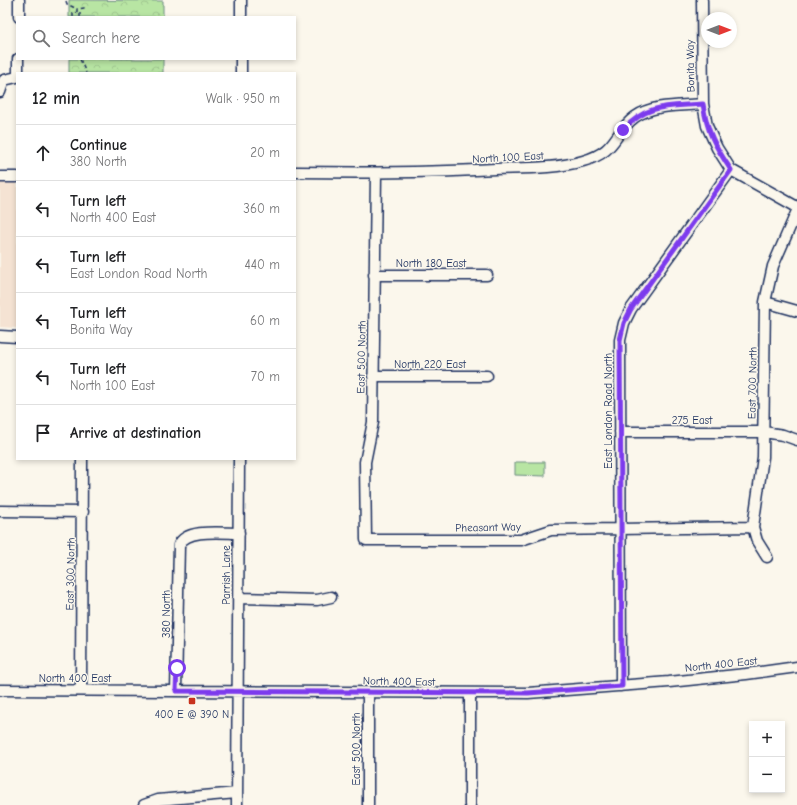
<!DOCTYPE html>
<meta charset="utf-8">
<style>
body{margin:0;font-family:"Comic Neue",sans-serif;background:#f2f2f2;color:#202124}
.controls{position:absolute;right:12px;bottom:12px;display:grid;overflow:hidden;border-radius:0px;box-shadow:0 2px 6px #0003}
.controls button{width:36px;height:36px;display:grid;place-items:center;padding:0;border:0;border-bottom:1px solid #e0e0e0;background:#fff;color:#202124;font:20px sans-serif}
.compass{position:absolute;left:701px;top:12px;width:36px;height:36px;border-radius:50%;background:#fff;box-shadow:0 2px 6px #0003;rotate:90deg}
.stop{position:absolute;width:12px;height:12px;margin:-9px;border:3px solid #7c3aed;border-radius:50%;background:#fff}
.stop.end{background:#7c3aed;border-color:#fff;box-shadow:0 1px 4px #0008}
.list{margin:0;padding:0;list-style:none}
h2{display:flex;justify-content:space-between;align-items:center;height:52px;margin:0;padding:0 16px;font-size:17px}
h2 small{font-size:13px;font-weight:400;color:#757577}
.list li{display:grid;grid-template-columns:26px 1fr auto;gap:12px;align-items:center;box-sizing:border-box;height:56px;padding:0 16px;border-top:1px solid #e0e0e0}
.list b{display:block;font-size:15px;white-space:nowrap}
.list p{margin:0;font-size:13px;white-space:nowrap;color:#757577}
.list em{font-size:13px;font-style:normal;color:#757577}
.icon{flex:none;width:22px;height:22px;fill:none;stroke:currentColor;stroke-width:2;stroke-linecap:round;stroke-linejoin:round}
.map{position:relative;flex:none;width:797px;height:805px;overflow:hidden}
.search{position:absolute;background:#fff;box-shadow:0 2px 6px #0003;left:16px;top:16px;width:280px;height:44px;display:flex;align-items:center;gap:10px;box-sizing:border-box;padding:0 14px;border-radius:0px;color:#757577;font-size:15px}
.panel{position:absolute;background:#fff;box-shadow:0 2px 6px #0003;left:16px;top:72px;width:280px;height:388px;border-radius:0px}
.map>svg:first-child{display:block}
</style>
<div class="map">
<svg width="797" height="805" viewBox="0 0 797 805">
<defs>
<pattern id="forest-crowns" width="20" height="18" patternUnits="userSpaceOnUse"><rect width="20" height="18" fill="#b8e5a3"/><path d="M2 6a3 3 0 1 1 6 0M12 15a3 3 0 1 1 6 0" fill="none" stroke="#9ec58f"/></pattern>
</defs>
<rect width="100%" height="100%" fill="#fbf7ec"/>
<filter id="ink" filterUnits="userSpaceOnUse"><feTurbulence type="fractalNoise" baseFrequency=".025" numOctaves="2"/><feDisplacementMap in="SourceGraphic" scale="8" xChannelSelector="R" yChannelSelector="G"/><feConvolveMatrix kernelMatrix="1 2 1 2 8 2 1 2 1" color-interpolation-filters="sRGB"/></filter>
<g filter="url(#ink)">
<path fill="#f5e3d3" d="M0,182h17v146l-17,-1z"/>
<path fill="#b8e5a3" stroke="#6a8a80" d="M515,462h30v14l-30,-1z"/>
<path fill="url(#forest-crowns)" stroke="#6a8a80" d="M69,0l94,1v16h-94z
M69,59h94v14h-94z"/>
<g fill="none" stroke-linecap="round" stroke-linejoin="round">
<defs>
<path id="minor" d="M241,0v17
M702,0l1,104 4,22 10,22 14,22 66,37
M19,17v-17
M18,73v-14
M241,73v-14
M0,92l4,-12 13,-3
M295,172c67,1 133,1 200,-3 29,-1 60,0 88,-8 35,-10 29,-27 52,-44 18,-13 46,-11 68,-13
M376,173l-3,249 -8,40 1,78h155l30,-10 202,-3
M0,177h17
M374,275h113
M765,302l32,9
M0,336l17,1
M373,376h114
M620,432h144l19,3 14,5
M0,511l83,1
M767,557l-10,-16 -4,-14 10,-70 2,-155 8,-36 24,-55
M238,598l79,2 14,-3
M621,686l-1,-346 4,-17 7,-14 100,-139
M0,690l528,3 141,-11 77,-8 51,-7
M81,690l1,-231
M176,691l3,-146c7,-17 44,-12 60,-12
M368,692v113
M144,805l14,-5 79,-7
M237,805l2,-346
M470,805v-112"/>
</defs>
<use href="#minor" stroke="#1b2f5e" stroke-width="13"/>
<path stroke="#1b2f5e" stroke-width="1.5" stroke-dasharray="4 3" stroke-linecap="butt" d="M66,1l1,3 10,5
M73,17v-4l4,-1
M80,17v-4l-3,-1v-3l7,-1 1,-2
M80,59l6,14"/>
<use href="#minor" stroke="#fbf7ec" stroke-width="10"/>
</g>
</g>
<g fill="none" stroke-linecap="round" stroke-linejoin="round" filter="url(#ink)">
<path stroke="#7c3aed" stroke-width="5" d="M177,668l-1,23 352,2 94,-7 -2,-346 4,-17 7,-14 100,-139c-16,-24 -24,-38 -28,-66 -35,3 -55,-1 -80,26"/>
</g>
<rect fill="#c8321e" stroke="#fbf7ec" stroke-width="1.5" x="188" y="697" width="8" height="8" rx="2"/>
<g text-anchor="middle" stroke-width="3" stroke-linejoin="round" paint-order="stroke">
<g font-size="11" fill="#1b2f5e" stroke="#fbf7ec">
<text transform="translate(690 66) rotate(-91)" y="4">Bonita Way</text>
<text transform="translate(508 157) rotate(-3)" y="4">North 100 East</text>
<text x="431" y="267">North 180 East</text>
<text transform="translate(361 357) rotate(-89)" y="4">East 500 North</text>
<text x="430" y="368">North 220 East</text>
<text transform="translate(752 383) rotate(-89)" y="4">East 700 North</text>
<text transform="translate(608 411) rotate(-90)" y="4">East London Road North</text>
<text x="692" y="424">275 East</text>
<text transform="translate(488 527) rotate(-1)" y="4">Pheasant Way</text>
<text transform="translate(70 574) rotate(-89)" y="4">East 300 North</text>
<text transform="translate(226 575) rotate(-90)" y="4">Parrish Lane</text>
<text transform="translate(166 614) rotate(-90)" y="4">380 North</text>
<text transform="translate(721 664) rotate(-6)" y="4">North 400 East</text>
<text x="75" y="682">North 400 East</text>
<text transform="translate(399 681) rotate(1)" y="4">North 400 East</text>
<text transform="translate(356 749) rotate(-90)" y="4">East 500 North</text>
</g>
<g font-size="11" fill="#1b2f5e" stroke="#fbf7ec">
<text x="192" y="718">400 E @ 390 N</text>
</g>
</g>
</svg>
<div class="controls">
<button>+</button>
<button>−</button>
</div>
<svg class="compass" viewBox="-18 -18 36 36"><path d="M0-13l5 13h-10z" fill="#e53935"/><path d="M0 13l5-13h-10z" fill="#757577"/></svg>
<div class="stop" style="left:177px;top:668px"></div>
<div class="stop end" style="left:623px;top:130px"></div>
<div class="search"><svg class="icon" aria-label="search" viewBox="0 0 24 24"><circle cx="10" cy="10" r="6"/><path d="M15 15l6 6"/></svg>Search here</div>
<section class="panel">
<h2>12 min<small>Walk · 950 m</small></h2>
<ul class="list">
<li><svg class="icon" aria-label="ahead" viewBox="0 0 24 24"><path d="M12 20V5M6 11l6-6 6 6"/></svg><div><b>Continue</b><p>380 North</p></div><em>20 m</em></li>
<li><svg class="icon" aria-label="left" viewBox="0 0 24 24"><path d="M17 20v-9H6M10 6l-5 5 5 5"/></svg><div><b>Turn left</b><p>North 400 East</p></div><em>360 m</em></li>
<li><svg class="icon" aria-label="left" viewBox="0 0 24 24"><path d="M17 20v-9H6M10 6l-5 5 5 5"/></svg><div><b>Turn left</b><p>East London Road North</p></div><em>440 m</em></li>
<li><svg class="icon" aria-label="left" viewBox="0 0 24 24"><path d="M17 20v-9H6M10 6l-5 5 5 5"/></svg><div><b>Turn left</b><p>Bonita Way</p></div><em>60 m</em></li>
<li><svg class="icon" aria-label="left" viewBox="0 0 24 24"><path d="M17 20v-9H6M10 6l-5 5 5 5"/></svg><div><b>Turn left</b><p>North 100 East</p></div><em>70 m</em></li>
<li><svg class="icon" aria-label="arrive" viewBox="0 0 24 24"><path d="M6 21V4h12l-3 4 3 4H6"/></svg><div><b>Arrive at destination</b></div></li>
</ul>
</section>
</div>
